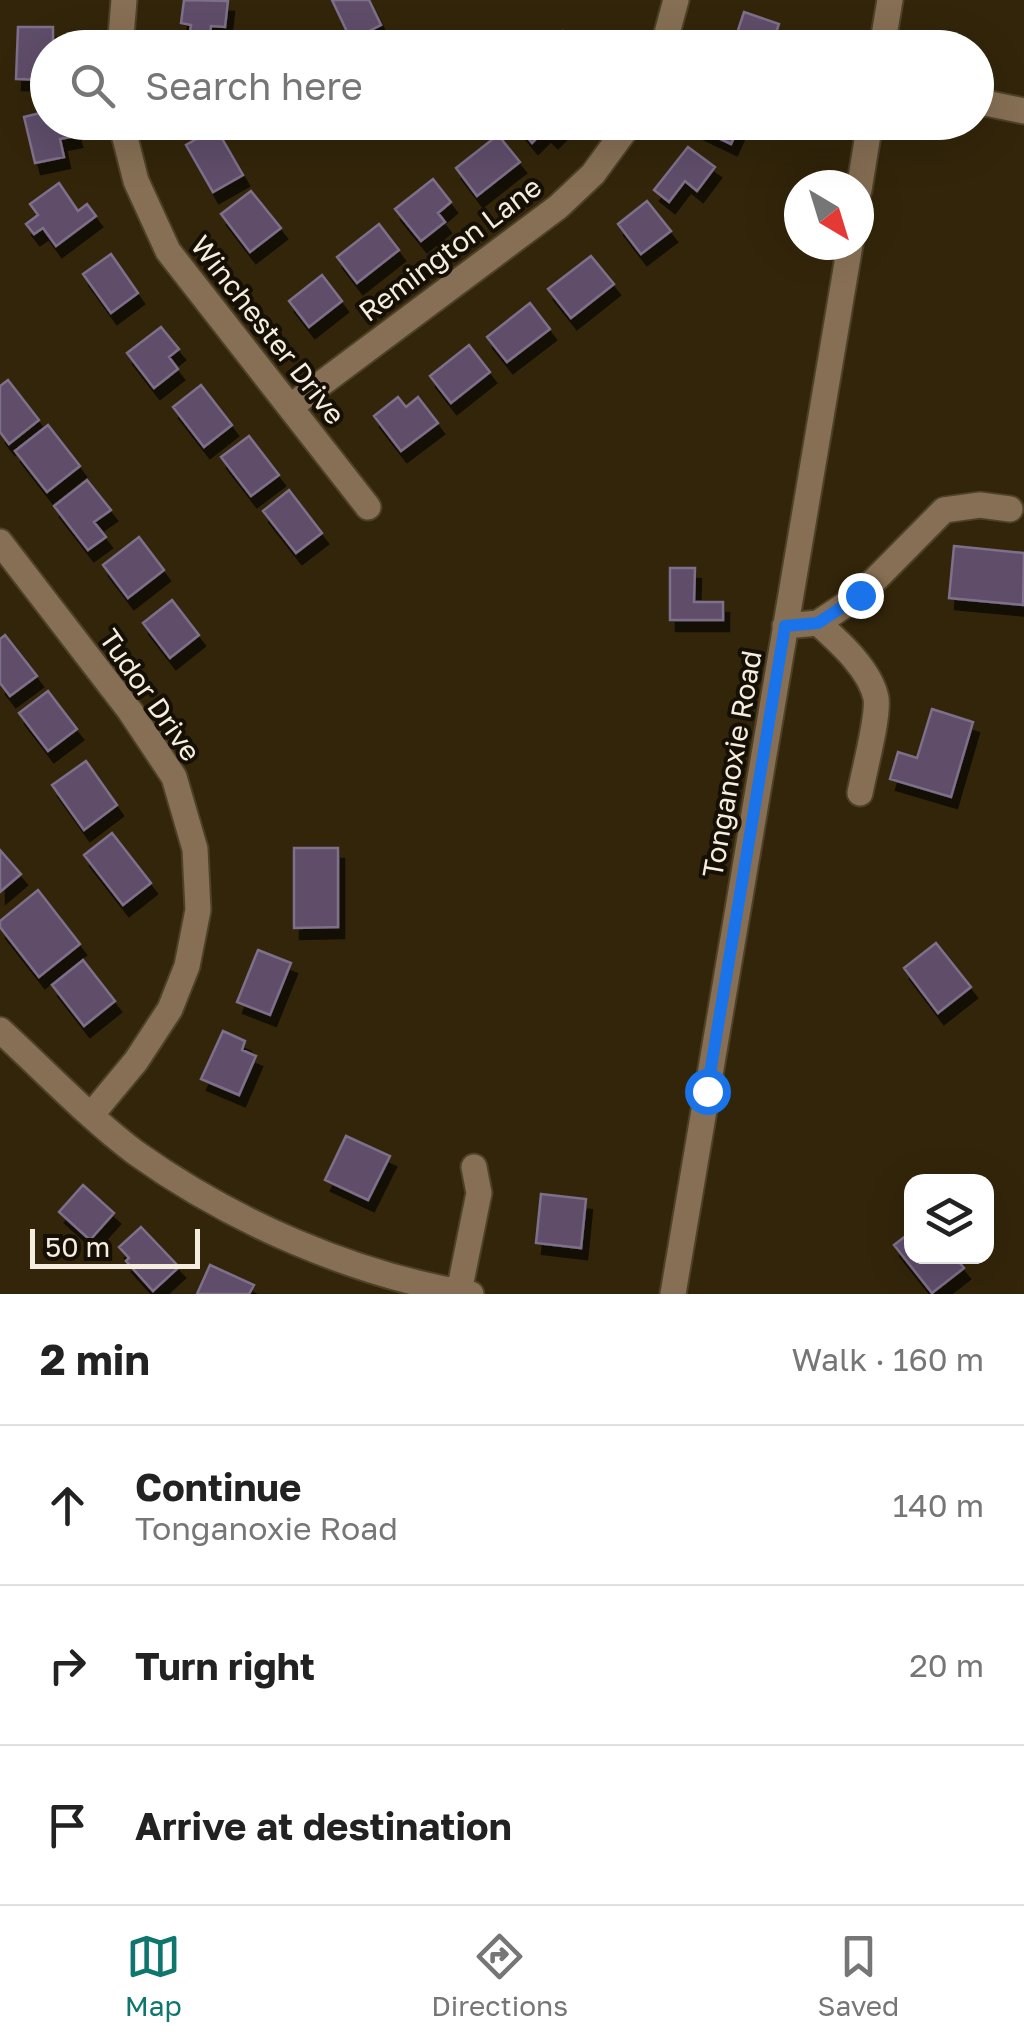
<!DOCTYPE html>
<meta charset="utf-8">
<style>
body{margin:0;font-family:"Golos Text",sans-serif;background:#f2f2f2;color:#222}
.controls{position:absolute;right:30px;bottom:30px;display:grid;overflow:hidden;border-radius:20px;box-shadow:0 10px 40px #0002}
.controls button{width:90px;height:90px;display:grid;place-items:center;padding:0;border:0;border-bottom:2px solid #e0e0e0;background:#fff;color:#222;font:50px sans-serif}
.compass{position:absolute;left:784px;top:170px;width:90px;height:90px;border-radius:50%;background:#fff;box-shadow:0 10px 40px #0002;rotate:142deg}
.scale{position:absolute;left:30px;bottom:25px;width:170px;box-sizing:border-box;padding-left:10px;border:5px solid #f5eddd;border-top:0;font-size:28px;line-height:35px;white-space:nowrap;color:#f5eddd;-webkit-text-stroke:8px #150f05;paint-order:stroke}
.stop{position:absolute;width:30px;height:30px;margin:-22px;border:8px solid #1a73e8;border-radius:50%;background:#fff}
.stop.end{background:#1a73e8;border-color:#fff;box-shadow:0 2px 10px #0008}
.list{margin:0;padding:0;list-style:none}
h2{display:flex;justify-content:space-between;align-items:center;height:130px;margin:0;padding:0 40px;font-size:42px}
h2 small{font-size:32px;font-weight:400;color:#767676}
.list li{display:grid;grid-template-columns:65px 1fr auto;gap:30px;align-items:center;box-sizing:border-box;height:160px;padding:0 40px;border-top:2px solid #e0e0e0}
.list b{display:block;font-size:38px;white-space:nowrap}
.list p{margin:0;font-size:32px;white-space:nowrap;color:#767676}
.list em{font-size:32px;font-style:normal;color:#767676}
.icon{flex:none;width:55px;height:55px;fill:none;stroke:currentColor;stroke-width:2;stroke-linecap:round;stroke-linejoin:round}
.map{position:relative;flex:none;width:1024px;height:1294px;overflow:hidden}
.search{position:absolute;background:#fff;box-shadow:0 10px 40px #0002;left:30px;right:30px;top:30px;height:110px;display:flex;align-items:center;gap:25px;box-sizing:border-box;padding:0 35px;border-radius:55px;color:#767676;font-size:38px}
.sheet{height:610px;background:#fff}
nav{display:flex;justify-content:space-around;align-items:center;box-sizing:border-box;height:140px;border-top:2px solid #e0e0e0;background:#fff;font-size:28px;color:#767676}
nav a{display:grid;justify-items:center;gap:5px}
nav .on{color:#0f766e}
.map>svg:first-child{display:block}
</style>
<div class="map">
<svg width="1024" height="1294" viewBox="0 0 1024 1294">
<defs>
<filter id="shadow"><feDropShadow dx="6" dy="11" stdDeviation="0" flood-color="#0009"/></filter>
</defs>
<rect width="100%" height="100%" fill="#32250a"/>
<path fill="#5e4e6b" stroke="#7e6f8a" stroke-width="2.5" filter="url(#shadow)" d="M184,0l44,1 -3,26 -14,-1 -2,17 -20,-3 2,-15 -10,-2z
M332,0h37l12,25 -30,15z
M744,12l35,12 -8,24h-39z
M18,27h35v21h-5v32l-32,-1z
M563,31l30,9 -2,8h-33z
M48,111v11h24l4,14 -16,3 4,18 -29,6 -11,-46z
M515,122h52l-15,15 -7,-7 -13,13z
M700,122h41l-10,22 -34,-16z
M216,128l27,47 -30,17 -27,-47z
M498,135l22,27 -43,34 -21,-28z
M688,147l27,20 -18,24 -12,-10 -16,21 -15,-12z
M433,179l18,23 -13,11 7,9 -24,19 -26,-32z
M59,183l19,28 9,-7 9,12 -40,30 -13,-18 -9,6 -8,-10 12,-9 -8,-11z
M251,191l30,37 -31,24 -29,-38z
M647,201l24,30 -30,23 -23,-30z
M379,224l20,26 -42,33 -20,-26z
M111,254l27,39 -27,20 -28,-39z
M591,256l23,28 -43,34 -23,-29z
M322,275l20,26 -33,26 -20,-26z
M530,303l20,26 -43,33 -20,-25z
M161,327l18,22 -10,8 9,12 -24,19 -27,-35z
M469,345l21,27 -39,31 -21,-27z
M8,380l31,40 -30,24 -9,-12v-46z
M201,385l31,40 -28,22 -31,-40z
M398,397l8,10 12,-10 20,26 -37,28 -27,-35z
M48,425l32,41 -33,26 -32,-41z
M249,436l30,39 -28,21 -30,-39z
M87,480l24,30 -17,12 12,15 -18,13 -34,-44z
M289,490l33,43 -26,20 -33,-42z
M139,537l25,33 -36,28 -25,-33z
M954,546l70,7 -1,52 -74,-7z
M670,568h25l-1,34h29v18h-53z
M172,600l27,35 -29,23 -27,-35z
M5,635l32,41 -27,20 -10,-13v-44z
M48,691l29,38 -29,22 -29,-38z
M932,709l41,13 -22,75 -61,-18 8,-27 19,6z
M86,761l31,44 -33,25 -32,-45z
M112,833l39,50 -28,22 -39,-50z
M294,848h44v79l-44,1z
M0,850l21,24 -21,18z
M38,890l42,54 -41,33 -39,-50v-6z
M936,943l35,44 -33,26 -34,-45z
M258,950l33,13 -21,52 -33,-13z
M83,960l32,41 -31,25 -32,-41z
M223,1031l22,10 -3,9 14,6 -17,39 -38,-16z
M346,1136l44,20 -22,44 -43,-20z
M83,1185l31,28 -24,27 -31,-28z
M541,1194l45,5 -5,49 -45,-5z
M141,1227l38,40 -26,24 -27,-30 3,-3 -10,-11z
M912,1231v25h42l10,12 -32,25 -38,-48z
M210,1265l44,20 -5,9h-52z"/>
<g fill="none" stroke-linecap="round" stroke-linejoin="round">
<defs>
<path id="minor" d="M120,48l4,-48
M663,48l13,-48
M882,48l8,-48
M976,101l48,10
M121,122l15,59 32,70 200,256
M859,190l11,-68
M290,407l268,-200 35,-33 38,-52
M0,542l130,169 44,66 21,72 3,61 -11,56 -17,43 -34,52 -44,53
M818,623c21,19 52,46 58,75 3,18 -12,73 -16,95
M785,626l33,-3 42,-28 84,-85 36,-5 30,4
M0,1030c45,41 88,87 136,123 97,69 218,122 335,141
M459,1292l20,-99 -5,-26
M673,1294l177,-1049"/>
</defs>
<use href="#minor" stroke="#4d4128" stroke-width="29"/>
<use href="#minor" stroke="#866f54" stroke-width="25"/>
</g>
<g fill="none" stroke-linecap="round" stroke-linejoin="round">
<path stroke="#1a73e8" stroke-width="12" d="M707,1091l78,-465 33,-3 42,-28"/>
</g>
<g text-anchor="middle" stroke-width="8" stroke-linejoin="round" paint-order="stroke">
<g font-size="28" fill="#f5eddd" stroke="#150f05">
<text transform="translate(450 249) rotate(-37)" y="10">Remington Lane</text>
<text transform="translate(268 330) rotate(52)" y="10">Winchester Drive</text>
<text transform="translate(150 695) rotate(55)" y="10">Tudor Drive</text>
<text transform="translate(732 764) rotate(-80)" y="10">Tonganoxie Road</text>
</g>
</g>
</svg>
<div class="controls">
<button><svg class="icon" aria-label="layers" viewBox="0 0 24 24"><path d="M12 4l9 5-9 5-9-5zM3 14l9 5 9-5"/></svg></button>
</div>
<svg class="compass" viewBox="-18 -18 36 36"><path d="M0-13l5 13h-10z" fill="#e53935"/><path d="M0 13l5-13h-10z" fill="#767676"/></svg>
<div class="scale">50 m</div>
<div class="stop" style="left:707px;top:1091px"></div>
<div class="stop end" style="left:860px;top:595px"></div>
<div class="search"><svg class="icon" aria-label="search" viewBox="0 0 24 24"><circle cx="10" cy="10" r="6"/><path d="M15 15l6 6"/></svg>Search here</div>
</div>
<section class="sheet">
<h2>2 min<small>Walk · 160 m</small></h2>
<ul class="list">
<li><svg class="icon" aria-label="ahead" viewBox="0 0 24 24"><path d="M12 20V5M6 11l6-6 6 6"/></svg><div><b>Continue</b><p>Tonganoxie Road</p></div><em>140 m</em></li>
<li><svg class="icon" aria-label="right" viewBox="0 0 24 24"><path d="M7 20v-9h11M14 6l5 5-5 5"/></svg><div><b>Turn right</b></div><em>20 m</em></li>
<li><svg class="icon" aria-label="arrive" viewBox="0 0 24 24"><path d="M6 21V4h12l-3 4 3 4H6"/></svg><div><b>Arrive at destination</b></div></li>
</ul>
</section>
<nav>
<a class="on"><svg class="icon" aria-label="map" viewBox="0 0 24 24"><path d="M3 6l6-2 6 2 6-2v14l-6 2-6-2-6 2zM9 4v14M15 6v14"/></svg>Map</a>
<a><svg class="icon" aria-label="directions" viewBox="0 0 24 24"><path d="M12 3l9 9-9 9-9-9zM9 14v-3h6M13 9l2 2-2 2"/></svg>Directions</a>
<a><svg class="icon" aria-label="saved" viewBox="0 0 24 24"><path d="M7 4h10v16l-5-4-5 4z"/></svg>Saved</a>
</nav>
